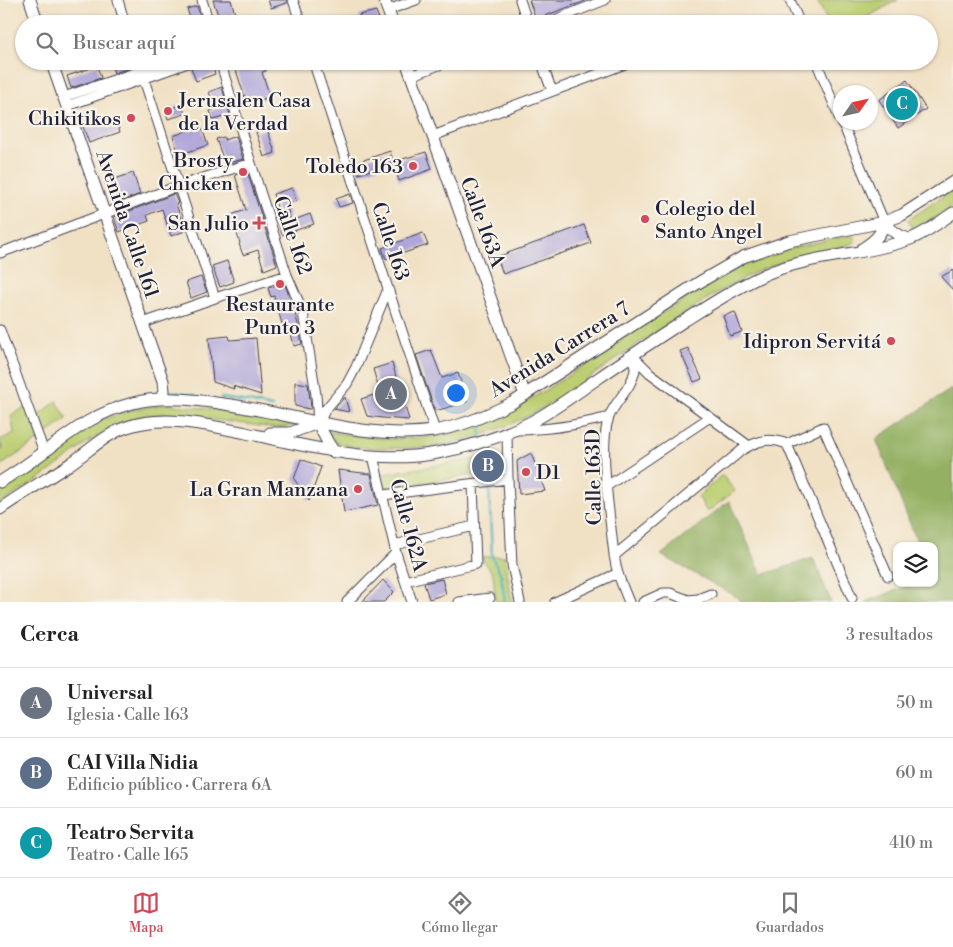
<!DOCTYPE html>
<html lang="es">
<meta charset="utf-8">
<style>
body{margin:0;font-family:"Libre Bodoni",serif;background:#f2f2f2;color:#222}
.controls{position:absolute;right:15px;bottom:15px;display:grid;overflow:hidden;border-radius:10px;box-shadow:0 1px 4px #0004}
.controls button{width:45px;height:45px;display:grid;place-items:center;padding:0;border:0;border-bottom:1px solid #e0e0e0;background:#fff;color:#222;font:25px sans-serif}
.compass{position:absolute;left:833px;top:85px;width:45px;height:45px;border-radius:50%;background:#fff;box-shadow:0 1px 4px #0004;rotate:56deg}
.you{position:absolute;left:455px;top:392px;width:18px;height:18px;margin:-12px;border:4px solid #fff;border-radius:50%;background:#1a73e8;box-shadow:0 0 0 8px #1a73e833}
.badge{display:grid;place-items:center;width:32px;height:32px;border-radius:50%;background:#d1495b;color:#fff;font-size:16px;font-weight:700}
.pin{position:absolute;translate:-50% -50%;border:2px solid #fff;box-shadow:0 1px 5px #0006}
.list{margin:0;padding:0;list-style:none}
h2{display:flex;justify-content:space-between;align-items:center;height:65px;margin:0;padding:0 20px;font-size:21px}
h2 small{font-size:16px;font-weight:400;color:#767676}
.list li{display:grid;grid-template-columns:32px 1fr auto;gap:15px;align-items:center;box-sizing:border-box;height:70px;padding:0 20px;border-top:1px solid #e0e0e0}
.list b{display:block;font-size:19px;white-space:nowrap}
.list p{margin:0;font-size:16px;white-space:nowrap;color:#767676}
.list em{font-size:16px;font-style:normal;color:#767676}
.icon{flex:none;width:28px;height:28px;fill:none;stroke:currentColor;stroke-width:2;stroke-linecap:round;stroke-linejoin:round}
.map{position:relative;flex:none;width:953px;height:602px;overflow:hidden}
.search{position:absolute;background:#fff;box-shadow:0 1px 4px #0004;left:15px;right:15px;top:15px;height:55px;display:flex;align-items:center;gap:12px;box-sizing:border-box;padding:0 18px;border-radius:28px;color:#767676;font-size:19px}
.sheet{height:275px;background:#fff}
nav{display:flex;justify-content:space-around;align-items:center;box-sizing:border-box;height:70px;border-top:1px solid #e0e0e0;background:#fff;font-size:14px;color:#767676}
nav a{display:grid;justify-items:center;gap:2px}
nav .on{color:#d1495b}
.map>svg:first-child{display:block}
</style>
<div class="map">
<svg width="953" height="602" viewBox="0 0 953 602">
<rect width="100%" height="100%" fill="#f7f3e8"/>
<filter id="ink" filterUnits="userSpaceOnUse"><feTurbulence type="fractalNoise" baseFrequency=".02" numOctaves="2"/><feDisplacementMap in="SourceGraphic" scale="10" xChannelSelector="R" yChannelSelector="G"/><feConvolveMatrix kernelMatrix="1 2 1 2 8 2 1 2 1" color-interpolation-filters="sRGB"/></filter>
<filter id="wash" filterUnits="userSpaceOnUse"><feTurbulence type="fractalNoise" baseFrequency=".0096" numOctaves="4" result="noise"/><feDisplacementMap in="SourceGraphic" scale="20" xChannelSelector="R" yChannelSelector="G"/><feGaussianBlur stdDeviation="1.12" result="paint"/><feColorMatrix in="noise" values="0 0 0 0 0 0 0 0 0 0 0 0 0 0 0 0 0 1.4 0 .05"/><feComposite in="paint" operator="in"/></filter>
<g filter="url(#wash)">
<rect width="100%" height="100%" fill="#f1e1c4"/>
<path fill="#bbce71" stroke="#6e7856" d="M817,0h81l-44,24h-25z
M953,190v16l-24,16 -16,6 -5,-8z
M851,235l3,2 1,5c-12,6 -24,7 -37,9 -26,7 -54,16 -78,29 -43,23 -84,52 -124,79 -28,19 -56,41 -86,56 -28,14 -59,25 -90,31 -19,3 -40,2 -60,2 -12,0 -39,0 -48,-9 0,-1 -3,-6 -3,-7l58,7 28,-1 32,-4 35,-10 28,-14 29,-16 41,-26 67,-46 99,-59 22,-10z
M57,401l10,18 -25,18 -8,-18z
M166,404l70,8 62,13 -23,3 -96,-13 -19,-1 -23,3 -24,10 -23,14 -51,38 -39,25v-14l23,-15 56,-42 21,-13 33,-10z
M27,407l12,33 -39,26v-21l3,5 -3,-10 14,-7 -3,-18z
M476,459l3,15 -93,15 -2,-15z
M722,475l13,16 -28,21 -9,-16z
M505,556l2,16 5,30h-16l-3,-28 -12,-17z"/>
<path fill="#94b163" stroke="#5b6a4f" d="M953,388v214h-88l50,-19h19v-37h-15l-43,-107z
M729,501l33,74 51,-17 18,44h-90l-2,-4 -78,-43z"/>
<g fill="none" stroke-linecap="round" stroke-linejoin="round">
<path stroke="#3bacb5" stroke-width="2.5" d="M166,391l29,4
M221,398l28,4 23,5
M479,422l3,17
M484,444l4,19
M489,484l3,73 9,18 4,27"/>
</g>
<g id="blocks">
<path fill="#b0a7d9" d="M213,0h18l4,14 -1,1 2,7 -5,2h-10z
M268,0h19v3l-16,5z
M529,0h59l-52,19z
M197,6l5,18h-10l-5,-15z
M376,11l5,13h-19l-3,-9z
M110,61h17l2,7 -15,5z
M233,61h30l3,10 -4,1 8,25 -23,7z
M208,62l2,4 2,-1 3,9 -19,7 -5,-13z
M97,66l4,12 -30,10 -4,-12z
M907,80l19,29 -28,19 -19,-28z
M222,87l8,28 -17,5 -3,-9 5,-2 -6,-17z
M182,105l3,9 -17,5 -3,-9z
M101,117l3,8 12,-5 4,12 -31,11 -7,-19z
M201,126l7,19 -29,10 -6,-19z
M267,128l8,25 -11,4 -8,-25z
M236,136l7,23 -18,5 -9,-25 8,-2v3z
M390,151l3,11 -34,12 -4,-11z
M426,152l6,17 -33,12 -6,-19z
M247,171l30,94 -13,5 -6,-20 -15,5 -4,-11 1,-1 -9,-28 15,-5 -11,-35z
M133,173l7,21 -27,10 -8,-22z
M292,188l4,13 -10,3 5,17 19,-7 4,10 -32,11 -3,-10 3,-1 -9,-30z
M174,194l4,9 -2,1 9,27 -14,5 -9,-27 -15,6 2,6 -30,11 -5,-15z
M350,194l3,9 -14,4 -3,-8z
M584,225l7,18 -88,31 -6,-17z
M423,233l5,12 -42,14 -4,-11z
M227,261l7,21 -14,5 -8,-21z
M953,270v20l-12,-13z
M201,277l6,15 -16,6 -5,-16z
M284,283l8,19 7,26 3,16 -8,2 -3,-13 -6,1 -11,-38 -3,1 -3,-9z
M735,312l7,20 -12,4 -7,-20z
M229,336l1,4 26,-2 5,57 -28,-9 1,3 -21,-7 -4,-44z
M688,348l14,31 -8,3 -14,-31z
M431,350l11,28 16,-5 9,29 -32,9 -19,-56z
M392,363l17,57 -26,-2 -16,-2 -6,-17 19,-6 -7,-24z
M295,382l13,2 3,24 -2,1 -14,-3z
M345,397l4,15 -15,-3z
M531,453l14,38 -26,3 -2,-33z
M301,459l20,8 -12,34 -15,-22z
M495,459l1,12 -14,2 -2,-12z
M338,470l33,4 7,31 -34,7z
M442,579l4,15 -17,5 -5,-16z
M383,580l11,12 -10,10h-22z"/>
</g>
</g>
<g filter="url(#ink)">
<use href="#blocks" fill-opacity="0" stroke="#413f50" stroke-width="1"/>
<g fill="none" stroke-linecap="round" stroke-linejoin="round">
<defs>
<path id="minor" d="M118,0l7,24
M202,0l7,24
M293,0l8,24
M520,0l8,24
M790,0l10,24
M388,10l28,-10
M545,24l60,-24
M138,61l77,237
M220,61l31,102 36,112 16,37 13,83 2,28
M313,61l122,370
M541,61l11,30
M816,61l24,58
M411,76l38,-15
M64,97l105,-36
M67,106l126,-45
M842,122l42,100
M433,136l200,-75
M0,253l178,-67 73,-23
M143,323l72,-25 72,-23
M0,330l44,122
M632,355l18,18 99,73
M319,423l6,-13 22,-26 9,-17 32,-78
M517,430c31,0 61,-5 92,-13
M507,433l1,46 4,86 8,37
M787,444l65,154
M373,456l23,97 16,49
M607,486l103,-69
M383,495l125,-16
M394,545l80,-19
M614,556l128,-106c17,-10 27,-13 45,-6l36,-17 65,149
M405,581l71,-17 -3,-80
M347,602l49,-49
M459,602l31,-4
M555,602l63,-29
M629,602c-5,-12 -10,-23 -13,-36 -3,-15 -4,-30 -6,-46 -3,-26 -10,-79 -1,-103 6,-16 23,-29 26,-47 0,-5 -2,-10 -3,-15
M643,602l20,-9h7l18,7 10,-1 13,-5"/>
<path id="major" d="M30,0l8,24
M384,0l9,24
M51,61l112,320 1,10 -3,8
M406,61l119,334
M884,222c8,9 14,14 25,17
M862,249c11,-7 20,-14 22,-27
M318,423l9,18 7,11
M270,433h20l28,-10
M0,482c15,-9 29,-19 44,-30 30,-22 51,-39 89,-49 31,-8 66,-3 98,2 65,10 136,35 202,26 28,-4 54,-16 79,-28l186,-120 45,-26 46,-16 95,-19 18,-7 51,-33
M0,509c23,-16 47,-30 70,-45 19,-13 36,-30 57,-37 38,-13 81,-2 119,6 61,13 129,32 191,20 32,-6 65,-16 94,-31 23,-12 44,-28 66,-43 29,-20 58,-39 87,-58 27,-17 53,-34 82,-47 46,-20 100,-18 147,-36 14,-6 27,-16 40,-25"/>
</defs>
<use href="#minor" stroke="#413f50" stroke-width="11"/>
<use href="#major" stroke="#413f50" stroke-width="13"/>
<use href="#minor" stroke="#fff" stroke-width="9"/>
<use href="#major" stroke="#fff" stroke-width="11"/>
</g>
</g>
<g fill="#d1495b" stroke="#f7f3e8" stroke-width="2">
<circle cx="168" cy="111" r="5"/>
<circle cx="131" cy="118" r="5"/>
<circle cx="413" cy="166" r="5"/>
<circle cx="243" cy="172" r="5"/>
<circle cx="645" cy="219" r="5"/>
<path d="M256.5 215.5h5v5h5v5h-5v5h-5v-5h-5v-5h5z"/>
<circle cx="280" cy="284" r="5"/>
<circle cx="891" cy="341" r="5"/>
<circle cx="526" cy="472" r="5"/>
<circle cx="358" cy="489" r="5"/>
</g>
<g text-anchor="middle" stroke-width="4.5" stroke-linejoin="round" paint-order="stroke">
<g font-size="20" fill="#22223b" stroke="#f7f3e8" text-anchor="end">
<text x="178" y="107" text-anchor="start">Jerusalen Casa<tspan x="178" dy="23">de la Verdad</tspan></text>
<text x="121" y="125">Chikitikos</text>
<text x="233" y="167">Brosty<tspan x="233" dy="23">Chicken</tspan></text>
<text x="403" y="173">Toledo 163</text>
<text x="655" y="215" text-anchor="start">Colegio del<tspan x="655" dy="23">Santo Angel</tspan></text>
<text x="249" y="230">San Julio</text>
<text x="280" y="311" text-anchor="middle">Restaurante<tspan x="280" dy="23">Punto 3</tspan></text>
<text x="881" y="348">Idipron Servitá</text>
<text x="536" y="479" text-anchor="start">D1</text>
<text x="348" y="496">La Gran Manzana</text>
</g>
<g font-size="20" fill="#22223b" stroke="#f7f3e8">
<text transform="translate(483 222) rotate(70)" y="7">Calle 163A</text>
<text transform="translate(128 224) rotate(71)" y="7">Avenida Calle 161</text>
<text transform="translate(293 235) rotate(71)" y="7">Calle 162</text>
<text transform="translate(391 241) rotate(72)" y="7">Calle 163</text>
<text transform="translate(559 349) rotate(-32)" y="7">Avenida Carrera 7</text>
<text transform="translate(593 477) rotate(-91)" y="7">Calle 163D</text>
<text transform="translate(409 525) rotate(75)" y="7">Calle 162A</text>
</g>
</g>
</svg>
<div class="controls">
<button><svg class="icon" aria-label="layers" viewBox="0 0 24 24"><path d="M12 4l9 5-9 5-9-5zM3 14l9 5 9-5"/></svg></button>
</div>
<svg class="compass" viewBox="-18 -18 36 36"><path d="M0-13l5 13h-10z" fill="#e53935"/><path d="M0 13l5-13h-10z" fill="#767676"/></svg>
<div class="you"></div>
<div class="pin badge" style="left:391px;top:394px;background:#6b7280">A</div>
<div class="pin badge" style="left:488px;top:466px;background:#5c6f8a">B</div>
<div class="pin badge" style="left:902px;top:104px;background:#0f9aa8">C</div>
<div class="search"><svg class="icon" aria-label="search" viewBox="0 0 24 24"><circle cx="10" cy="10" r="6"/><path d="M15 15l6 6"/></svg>Buscar aquí</div>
</div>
<section class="sheet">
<h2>Cerca<small>3 resultados</small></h2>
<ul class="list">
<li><span class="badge" style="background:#6b7280">A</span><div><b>Universal</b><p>Iglesia · Calle 163</p></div><em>50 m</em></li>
<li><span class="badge" style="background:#5c6f8a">B</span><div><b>CAI Villa Nidia</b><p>Edificio público · Carrera 6A</p></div><em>60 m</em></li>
<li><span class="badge" style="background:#0f9aa8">C</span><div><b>Teatro Servita</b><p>Teatro · Calle 165</p></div><em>410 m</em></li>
</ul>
</section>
<nav>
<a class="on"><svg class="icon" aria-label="map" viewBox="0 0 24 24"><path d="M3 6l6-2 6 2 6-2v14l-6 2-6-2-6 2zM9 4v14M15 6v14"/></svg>Mapa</a>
<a><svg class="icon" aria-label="directions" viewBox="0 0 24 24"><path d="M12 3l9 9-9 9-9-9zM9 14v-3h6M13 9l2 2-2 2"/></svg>Cómo llegar</a>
<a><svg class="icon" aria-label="saved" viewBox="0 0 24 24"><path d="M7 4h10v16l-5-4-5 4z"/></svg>Guardados</a>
</nav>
